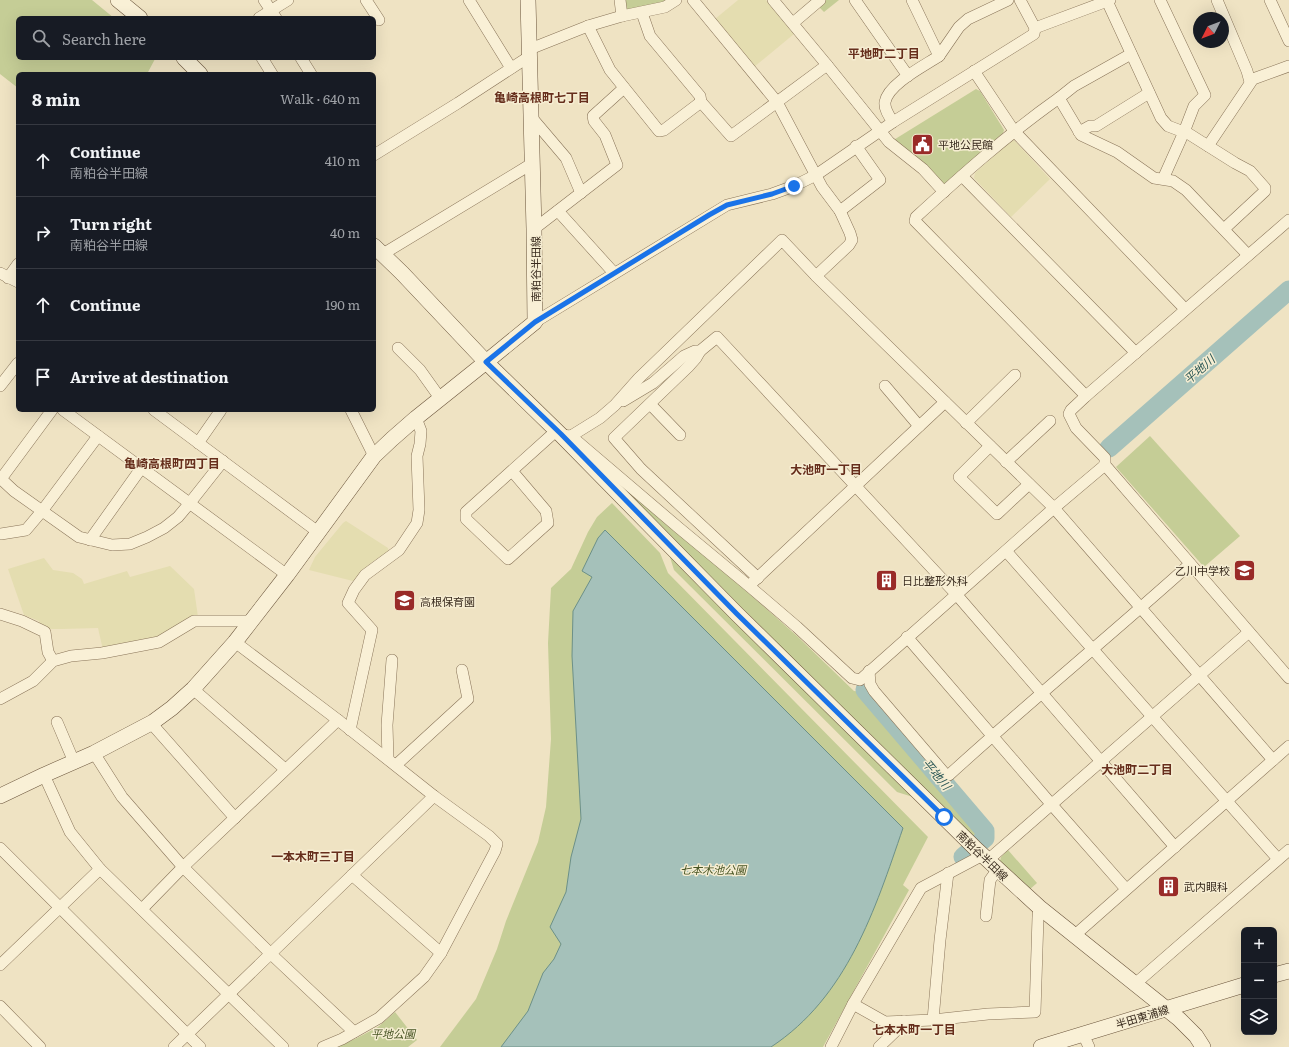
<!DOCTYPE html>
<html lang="en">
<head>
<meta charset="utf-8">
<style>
  :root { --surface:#171b24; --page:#20242c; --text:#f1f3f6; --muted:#9ea1a6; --line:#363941 }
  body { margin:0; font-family:Literata,"Noto Sans JP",serif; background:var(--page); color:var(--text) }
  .controls { position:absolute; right:12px; bottom:12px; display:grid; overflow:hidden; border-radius:6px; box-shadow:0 4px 16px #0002 }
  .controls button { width:36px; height:36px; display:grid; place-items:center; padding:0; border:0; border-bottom:1px solid var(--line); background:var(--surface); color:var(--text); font:20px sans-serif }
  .compass { position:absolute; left:1193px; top:12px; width:36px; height:36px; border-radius:50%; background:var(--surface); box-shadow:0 4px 16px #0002; rotate:228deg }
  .stop { position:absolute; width:12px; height:12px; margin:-9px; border:3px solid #1a73e8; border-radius:50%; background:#fff }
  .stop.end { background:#1a73e8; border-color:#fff; box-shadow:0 1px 4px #0008 }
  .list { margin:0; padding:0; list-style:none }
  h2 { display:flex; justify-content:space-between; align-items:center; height:52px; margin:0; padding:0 16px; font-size:17px }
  h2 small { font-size:13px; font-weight:400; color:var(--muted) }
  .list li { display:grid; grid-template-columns:26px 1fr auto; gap:12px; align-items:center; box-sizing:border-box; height:72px; padding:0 16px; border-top:1px solid var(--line) }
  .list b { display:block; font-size:15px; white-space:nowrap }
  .list p { margin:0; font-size:13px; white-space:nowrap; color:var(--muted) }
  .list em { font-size:13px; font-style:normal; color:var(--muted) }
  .icon { flex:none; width:22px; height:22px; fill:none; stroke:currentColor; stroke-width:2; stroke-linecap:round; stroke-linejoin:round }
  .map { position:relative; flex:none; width:1289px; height:1047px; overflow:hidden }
  .search { position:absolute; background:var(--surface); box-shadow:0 4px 16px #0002; left:16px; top:16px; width:360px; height:44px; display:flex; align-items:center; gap:10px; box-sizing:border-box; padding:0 14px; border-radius:6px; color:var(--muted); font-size:15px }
  .panel { position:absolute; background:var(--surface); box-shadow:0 4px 16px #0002; left:16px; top:72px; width:360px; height:340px; border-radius:6px }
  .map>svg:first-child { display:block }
  .farmland { fill:#e4ddb0 }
  .green { fill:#c5cd96 }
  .water { fill:#a5c1ba; stroke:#6c9088 }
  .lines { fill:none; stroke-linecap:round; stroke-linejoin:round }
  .river { stroke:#a5c1ba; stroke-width:19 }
  .street-casing { stroke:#897459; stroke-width:12 }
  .secondary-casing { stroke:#6b553c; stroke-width:16 }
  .street { stroke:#f9f0d6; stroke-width:11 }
  .secondary { stroke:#f9f0d6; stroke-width:15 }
  .route { stroke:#1a73e8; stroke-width:5 }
  .labels { text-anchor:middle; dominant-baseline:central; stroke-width:3; stroke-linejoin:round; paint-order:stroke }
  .poi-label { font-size:11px; fill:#392b1e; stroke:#f6edd2; text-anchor:start }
  .street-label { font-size:11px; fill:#392b1e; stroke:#f6edd2 }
  .park-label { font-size:11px; font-style:italic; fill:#485524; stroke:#f6edd2 }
  .neighbourhood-label { font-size:12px; font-weight:bold; fill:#662e1c; stroke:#f6edd2 }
  .water-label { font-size:12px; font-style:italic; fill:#2d5957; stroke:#f6edd2 }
</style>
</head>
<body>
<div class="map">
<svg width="1289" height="1047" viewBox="0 0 1289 1047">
  <rect width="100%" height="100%" fill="#efe3c3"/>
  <!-- farmland -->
  <g class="farmland">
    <polygon points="738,0 766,0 794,34 754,67 715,19"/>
    <polygon points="1014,140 1050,179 1011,217 974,178 975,173 1010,141"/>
    <polygon points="346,521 388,548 389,553 375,560 361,571 358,577 353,581 309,570 315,557 343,523"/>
    <polygon points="44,558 53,570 73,573 82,579 84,584 127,571 130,577 170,566 194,589 198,617 159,640 103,650 98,628 62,629 47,629 40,626 39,621 24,615 8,569"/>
  </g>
  <!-- green -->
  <g class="green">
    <polygon points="0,0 92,0 114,18 18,18 18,58 154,58 155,59 147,74 18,74 18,88 0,74"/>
    <polygon points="623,0 667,0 661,5 629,11 624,7"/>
    <polygon points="824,0 839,0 824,12 817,5"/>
    <polygon points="976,89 980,91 1004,130 1003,133 943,187 892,141"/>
    <polygon points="1150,436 1240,536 1204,567 1116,467"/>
    <polygon points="595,462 737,583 797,636 854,691 863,692 980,831 980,836 975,841"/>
    <polygon points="612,503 660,553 668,573 928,837 903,885 909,890 823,1047 440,1047 476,999 497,949 506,921 538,842 546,807 551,739 548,643 551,588 571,569 588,532 597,517"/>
    <polygon points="669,554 913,797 897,792 674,570"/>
    <polygon points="1008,850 1037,883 1029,890 1000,861 1001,857"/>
    <polygon points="395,1012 417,1040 408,1047 335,1047 355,1039 378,1027"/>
  </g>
  <!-- water -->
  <path class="water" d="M 605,530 L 903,828 C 875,910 847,997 771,1047 L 501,1047 L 528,1011 L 543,973 L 554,959 L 561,944 L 550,927 L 566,892 L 571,857 L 581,819 L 572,656 L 573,611 L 592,577 L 582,571 L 598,538 Z"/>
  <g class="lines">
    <!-- river -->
    <g class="river">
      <polyline points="1109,448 1289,290"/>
      <polyline points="865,690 985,831 985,838 963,857"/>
    </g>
    <defs>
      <g id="street">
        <polyline points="264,0 276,18"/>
        <polyline points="366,0 379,20"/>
        <polyline points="469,0 511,68"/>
        <polyline points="620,0 622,16"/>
        <polyline points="693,0 777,102 822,187 840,211 850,233 852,240 849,245 816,276"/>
        <polyline points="773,0 827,65 889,142 923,169 944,192"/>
        <polyline points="855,0 908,76"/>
        <polyline points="1160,0 1205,95 1194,106 1184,132 1163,179"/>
        <polyline points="1217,0 1247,71 1250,82"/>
        <polyline points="1270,0 1289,41"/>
        <polyline points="1107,1 1161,118 1168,126 1189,134 1235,163 1250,171 1265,188 1265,191 1224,229"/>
        <polyline points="642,13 650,36 700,96 701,102 731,136 827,65"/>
        <polyline points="259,18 288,0"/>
        <polyline points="793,23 820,0"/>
        <polyline points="588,26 610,70 659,131 664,130 701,102"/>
        <polyline points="1035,28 1110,0"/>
        <polyline points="530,49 588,26 622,16 665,7 676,0"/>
        <polyline points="939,56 959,27 968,19 1008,0"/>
        <polyline points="262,58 272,74"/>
        <polyline points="301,58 311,74"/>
        <polyline points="974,71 1014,131 1185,309"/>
        <polyline points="1059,98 1074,86 1131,54"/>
        <polyline points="532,118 566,158 581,193"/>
        <path d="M 893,122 C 889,116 884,109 885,102 C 888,84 924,66 939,56 L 912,0"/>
        <polyline points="1079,132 1090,126 1096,126 1149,93"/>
        <polyline points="1208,146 1253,79 1289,66"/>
        <polyline points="374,155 458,103 530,56"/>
        <polyline points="962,176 1136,353"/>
        <polyline points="558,211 614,273"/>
        <polyline points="840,211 880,180 856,146"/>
        <polyline points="1289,220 1086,396 1071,410 1069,414 1076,428 1105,458 1105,465 1289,678"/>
        <polyline points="534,229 617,165 605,135 594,121 593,116 624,88"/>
        <polyline points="383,254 533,163"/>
        <polyline points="0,273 18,282"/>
        <polyline points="8,278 18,264"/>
        <polyline points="535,322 727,205 772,194 794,186 816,175 893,122 1034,34 1035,28 1020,0"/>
        <polyline points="398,348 420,370 440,398"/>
        <polyline points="700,351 696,358 688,367 614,438 641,469 758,578"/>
        <polyline points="0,386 18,363"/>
        <polyline points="885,386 919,426"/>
        <path d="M 1086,396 L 915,221 L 916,217 C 962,175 1008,134 1059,98 L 1081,135 L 1117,152 L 1154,178 L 1173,181 L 1186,190 L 1248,255"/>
        <polyline points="623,401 653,383 684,356 695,351 700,351 717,337 956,594 1175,847"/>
        <polyline points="650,404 680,435"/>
        <polyline points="63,410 287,575"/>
        <polyline points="154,410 318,532"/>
        <polyline points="351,410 374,456"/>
        <polyline points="966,423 1015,375"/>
        <polyline points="561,435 571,436 600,418 615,405 639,378 782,240 816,276 1054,508 1273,760"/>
        <polyline points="571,436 679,528 749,586 797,627 852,678 860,680 1054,508 1105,465"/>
        <polyline points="198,443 221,410"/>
        <polyline points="990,446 959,477 997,514 1029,484"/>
        <polyline points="1006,462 1050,421"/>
        <polyline points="512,471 546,511 548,523 508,559 466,519 466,512 556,431"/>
        <polyline points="0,478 14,491 79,537 112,545 130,544 147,537 164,528 178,517 189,504 223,461"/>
        <polyline points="1,479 52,410"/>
        <polyline points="1,534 26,530 42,511 98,436"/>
        <polyline points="90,540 142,467"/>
        <polyline points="1006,551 1278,859"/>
        <polyline points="753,582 945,402"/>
        <polyline points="0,614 22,621 45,632 48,652 53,661"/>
        <polyline points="907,637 1052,805 1126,889"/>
        <polyline points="235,642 338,720 434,796 489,836 497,844 495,851 441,953 424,977 379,1018 342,1039 323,1047"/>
        <path d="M 869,671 L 870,684 L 874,691 L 934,761 L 945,774 L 949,775 C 1028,703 1111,635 1190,564"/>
        <polyline points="193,689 285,769"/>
        <polyline points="0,699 33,681 53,661 71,656 102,653 159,642 194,621 252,621"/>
        <polyline points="57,722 74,762"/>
        <polyline points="151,723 235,818"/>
        <polyline points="350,730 372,630 348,603 354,590 365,575 399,550 417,523 419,510 417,456 420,444 421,431 416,418"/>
        <polyline points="94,753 122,797 183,867 271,954 354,1032"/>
        <polyline points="388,759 387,725 392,660"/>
        <polyline points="396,765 468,699 462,670"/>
        <polyline points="44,775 70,832 100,869 283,1047"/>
        <polyline points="0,848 200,1047"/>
        <polyline points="988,860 1249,632"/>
        <polyline points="352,875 441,953"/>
        <polyline points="142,909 183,867 338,720"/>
        <polyline points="986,916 990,880 998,869"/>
        <polyline points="1075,935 1289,746"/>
        <polyline points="0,965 100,869"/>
        <polyline points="1135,984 1289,850"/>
        <polyline points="853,1004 921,888 983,855"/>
        <polyline points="0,1006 40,1047"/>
        <polyline points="933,1020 940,940 948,873"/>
        <polyline points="1083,1034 1089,1047"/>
        <polyline points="174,1047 434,796"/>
        <polyline points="831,1047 853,1004 885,1022 933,1020 988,1014 1035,1012 1038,917 1039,907"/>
        <polyline points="879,1047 902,1025 904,1021"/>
      </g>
      <g id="secondary">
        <polyline points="118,0 140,18"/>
        <polyline points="528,0 534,229 535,322 486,362 561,435 737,614 977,850 1039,907 1179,1019 1196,1036 1203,1047"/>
        <polyline points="184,58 200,74"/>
        <polyline points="0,796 44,775 94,753 153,722 172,708 193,689 235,642 287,575 374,456 392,439 416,418 486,362 402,273 374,246"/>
        <polyline points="1274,975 1289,971"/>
        <polyline points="1041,1047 1244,985"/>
      </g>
    </defs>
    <!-- street casing -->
    <use href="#street" class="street-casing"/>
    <!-- secondary casing -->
    <use href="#secondary" class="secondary-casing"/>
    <!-- street -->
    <use href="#street" class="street"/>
    <!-- secondary -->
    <use href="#secondary" class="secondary"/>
  </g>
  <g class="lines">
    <!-- route -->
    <polyline class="route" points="794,186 772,194 727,205 709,215 535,322 486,362 561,434 737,614 944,817"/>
  </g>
  <!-- icons -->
  <defs>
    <symbol id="civic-square" viewBox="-11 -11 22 22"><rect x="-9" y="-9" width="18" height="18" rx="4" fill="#992b28" stroke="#f6edd2"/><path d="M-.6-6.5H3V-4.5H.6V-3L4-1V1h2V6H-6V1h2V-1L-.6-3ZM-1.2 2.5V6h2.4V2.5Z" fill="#fff"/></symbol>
    <symbol id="school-square" viewBox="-11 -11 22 22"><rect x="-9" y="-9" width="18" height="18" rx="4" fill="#992b28" stroke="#f6edd2"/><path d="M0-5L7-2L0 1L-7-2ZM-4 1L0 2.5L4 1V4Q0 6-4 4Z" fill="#fff"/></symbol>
    <symbol id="building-square" viewBox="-11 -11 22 22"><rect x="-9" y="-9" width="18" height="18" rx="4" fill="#992b28" stroke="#f6edd2"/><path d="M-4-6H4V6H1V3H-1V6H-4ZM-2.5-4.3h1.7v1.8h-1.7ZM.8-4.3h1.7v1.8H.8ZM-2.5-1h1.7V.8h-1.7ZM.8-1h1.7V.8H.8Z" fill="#fff"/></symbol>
  </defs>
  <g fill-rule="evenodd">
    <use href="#civic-square" x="910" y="132" width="25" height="25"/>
    <use href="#school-square" x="1232" y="558" width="25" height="25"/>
    <use href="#building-square" x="874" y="568" width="25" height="25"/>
    <use href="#school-square" x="392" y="588" width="25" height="25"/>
    <use href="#building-square" x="1156" y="874" width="25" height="25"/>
  </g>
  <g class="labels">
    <!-- poi labels -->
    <g class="poi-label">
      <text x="938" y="144">平地公民館</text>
      <text x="1230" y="570" text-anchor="end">乙川中学校</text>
      <text x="902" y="580">日比整形外科</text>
      <text x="420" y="601">高根保育園</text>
      <text x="1184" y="886">武内眼科</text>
    </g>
    <!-- street labels -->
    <g class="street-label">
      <text transform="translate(535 269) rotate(-90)">南粕谷半田線</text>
      <text transform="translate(983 855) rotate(44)">南粕谷半田線</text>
      <text transform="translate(1142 1016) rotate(-17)">半田東浦線</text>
    </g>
    <!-- park labels -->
    <g class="park-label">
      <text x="713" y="869">七本木池公園</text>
      <text x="393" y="1033">平地公園</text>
    </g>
    <!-- neighbourhood labels -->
    <g class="neighbourhood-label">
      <text x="884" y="53">平地町二丁目</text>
      <text x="542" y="97">亀崎高根町七丁目</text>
      <text x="172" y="463">亀崎高根町四丁目</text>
      <text x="826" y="469">大池町一丁目</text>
      <text x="1137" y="769">大池町二丁目</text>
      <text x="313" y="856">一本木町三丁目</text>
      <text x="914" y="1029">七本木町一丁目</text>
    </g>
    <!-- water labels -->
    <g class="water-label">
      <text transform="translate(1199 369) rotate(-41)">平地川</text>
      <text transform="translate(937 774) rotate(50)">平地川</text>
    </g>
  </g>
</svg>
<div class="controls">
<button>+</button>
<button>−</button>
<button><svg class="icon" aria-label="layers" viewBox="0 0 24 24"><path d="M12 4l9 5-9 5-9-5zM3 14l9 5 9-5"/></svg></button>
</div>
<svg class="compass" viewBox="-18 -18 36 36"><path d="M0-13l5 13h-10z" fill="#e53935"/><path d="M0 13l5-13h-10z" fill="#9ea1a6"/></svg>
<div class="stop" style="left:944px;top:817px"></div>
<div class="stop end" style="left:794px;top:186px"></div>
<div class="search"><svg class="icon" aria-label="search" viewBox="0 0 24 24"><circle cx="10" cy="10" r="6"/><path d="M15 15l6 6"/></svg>Search here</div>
<section class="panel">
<h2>8 min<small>Walk · 640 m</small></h2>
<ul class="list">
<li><svg class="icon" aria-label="ahead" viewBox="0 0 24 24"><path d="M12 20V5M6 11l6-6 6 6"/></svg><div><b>Continue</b><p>南粕谷半田線</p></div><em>410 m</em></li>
<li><svg class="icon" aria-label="right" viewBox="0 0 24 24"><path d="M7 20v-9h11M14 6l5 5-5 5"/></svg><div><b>Turn right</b><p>南粕谷半田線</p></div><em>40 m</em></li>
<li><svg class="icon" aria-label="ahead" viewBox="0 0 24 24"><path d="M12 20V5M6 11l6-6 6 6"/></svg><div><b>Continue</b></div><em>190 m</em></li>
<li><svg class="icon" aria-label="arrive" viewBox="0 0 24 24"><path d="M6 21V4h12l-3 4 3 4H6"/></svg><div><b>Arrive at destination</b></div></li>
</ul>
</section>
</div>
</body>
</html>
